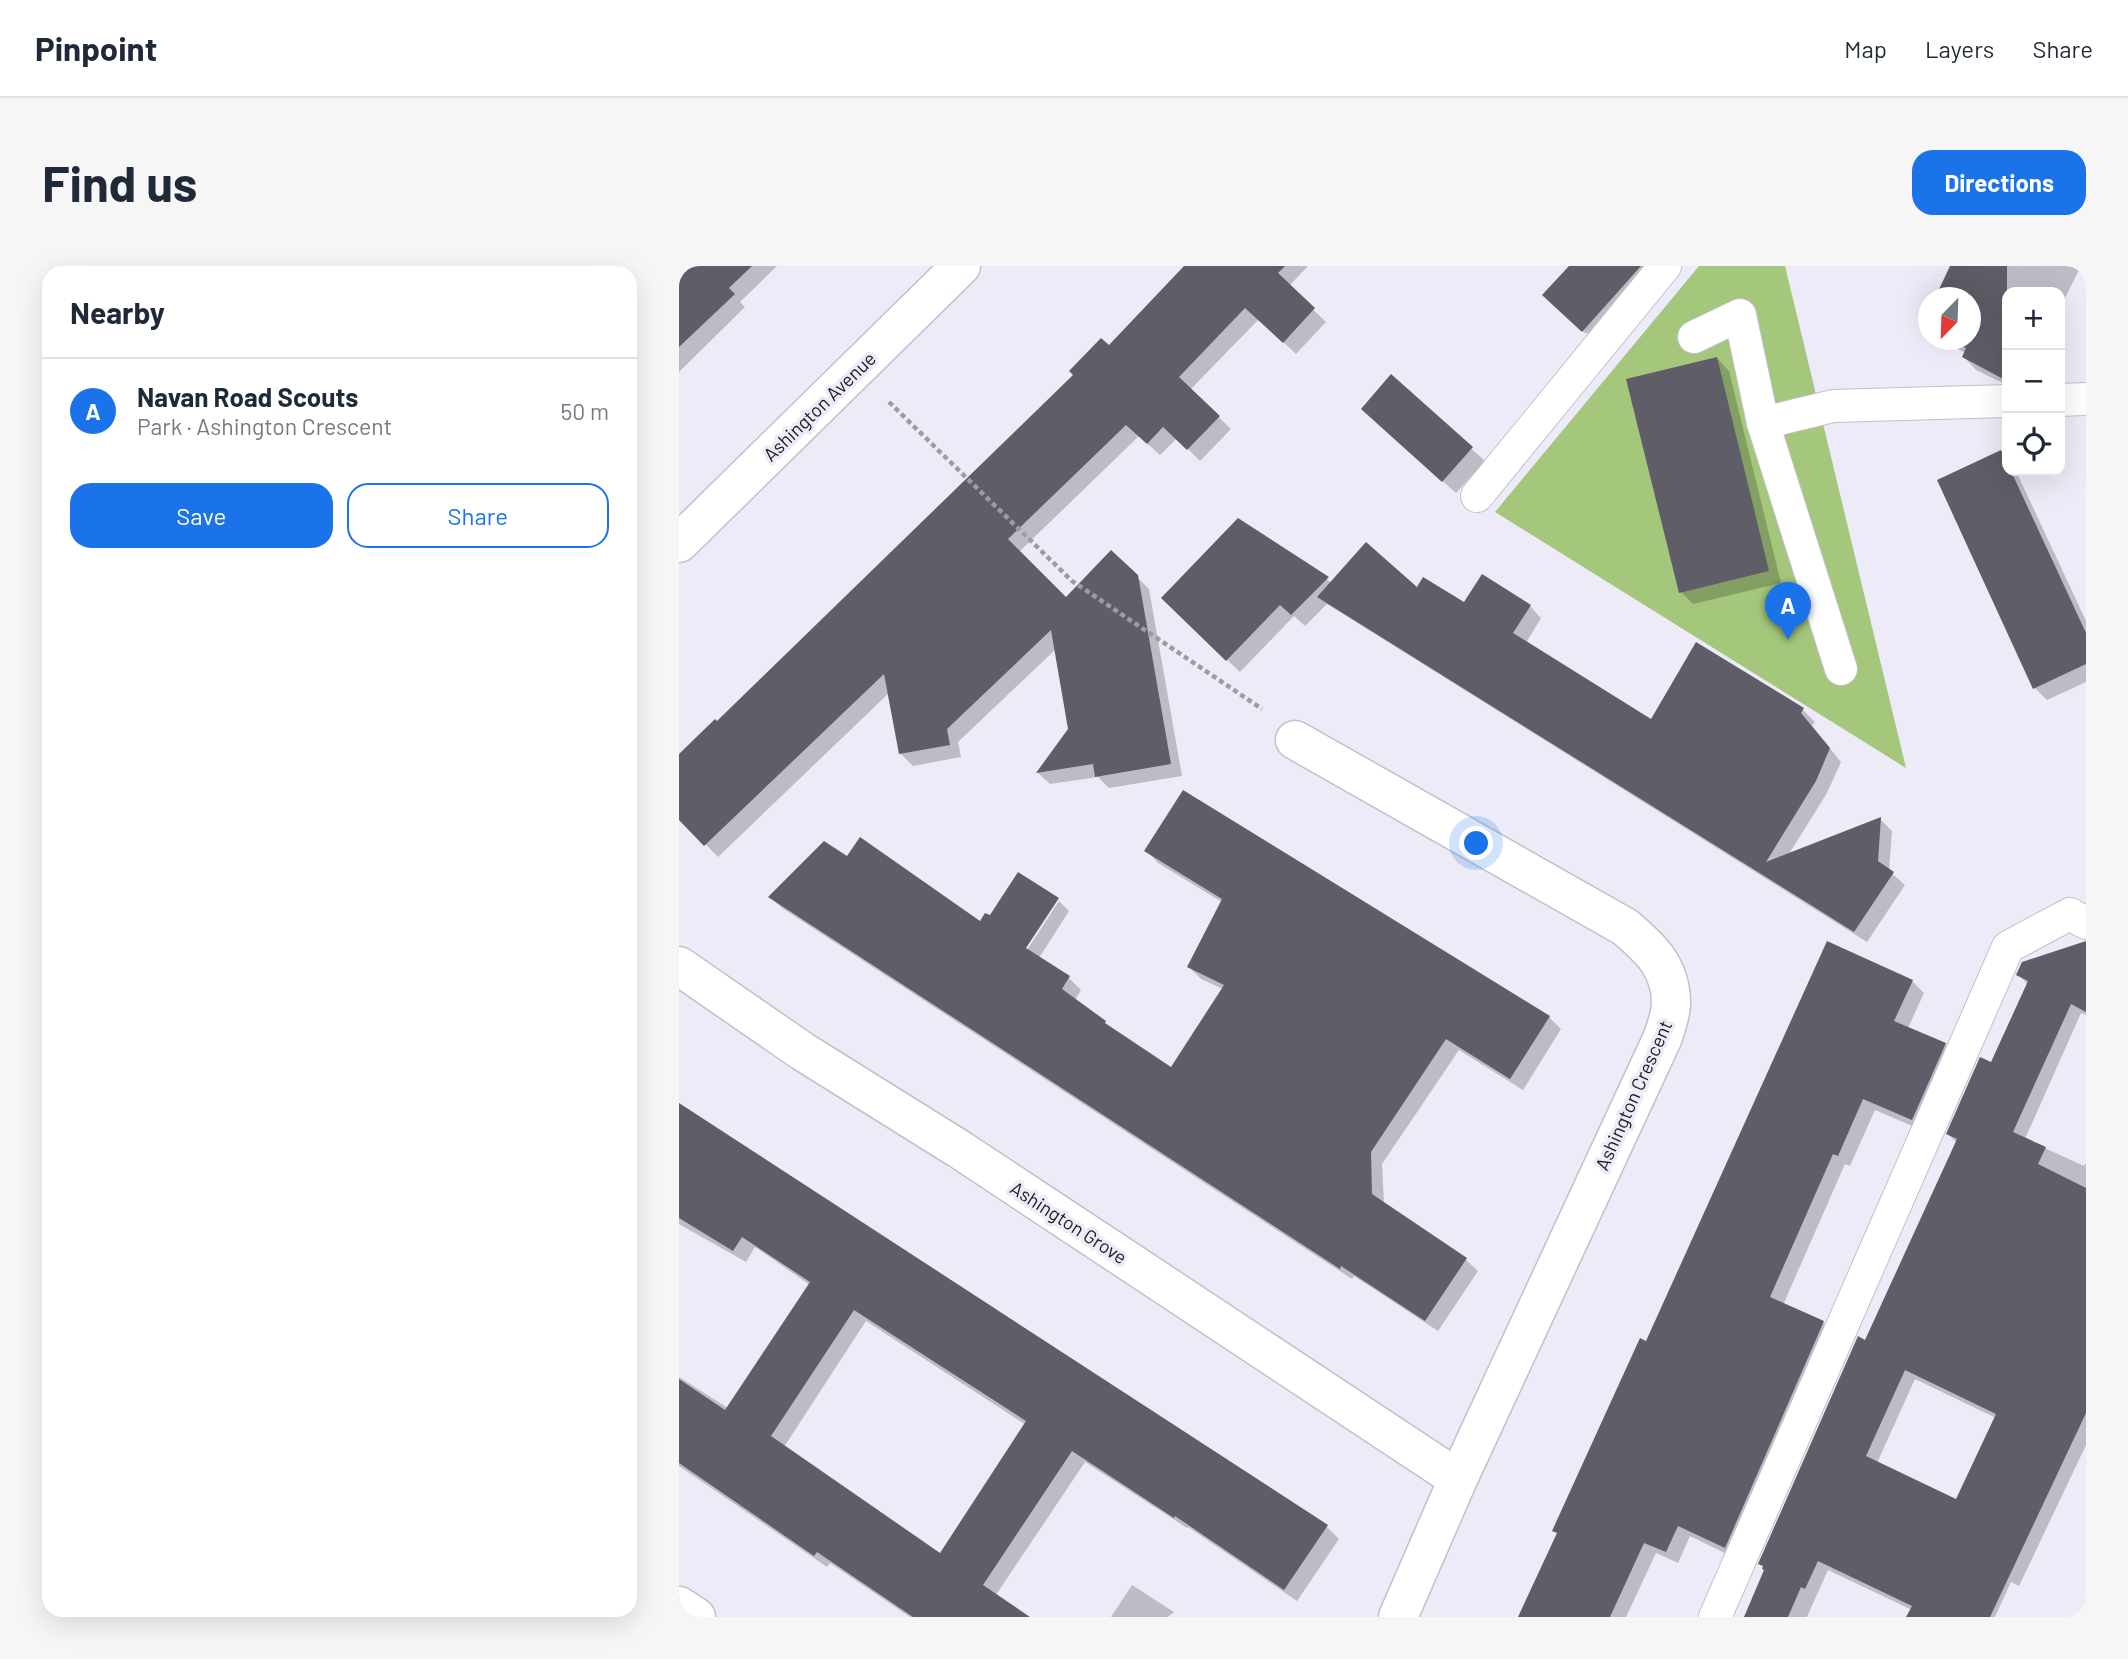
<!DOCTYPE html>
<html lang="en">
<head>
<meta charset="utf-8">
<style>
  :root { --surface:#fff; --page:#f6f6f7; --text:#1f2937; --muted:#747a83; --line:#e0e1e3; --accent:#1a73e8 }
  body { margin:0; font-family:Barlow,sans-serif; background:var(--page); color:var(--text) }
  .controls { position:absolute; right:21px; top:21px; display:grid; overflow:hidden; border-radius:14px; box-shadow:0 7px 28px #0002 }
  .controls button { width:63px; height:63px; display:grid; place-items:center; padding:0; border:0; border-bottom:2px solid var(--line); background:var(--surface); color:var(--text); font:35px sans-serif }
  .compass { position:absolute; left:1239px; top:21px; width:63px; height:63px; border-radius:50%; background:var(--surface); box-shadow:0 7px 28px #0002; rotate:203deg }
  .you { position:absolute; left:798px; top:578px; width:24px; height:24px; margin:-18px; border:5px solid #fff; border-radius:50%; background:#1a73e8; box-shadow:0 0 0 10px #1a73e833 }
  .badge { display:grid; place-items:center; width:46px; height:46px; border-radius:50%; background:var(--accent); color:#fff; font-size:23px; font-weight:700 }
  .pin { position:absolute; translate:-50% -58px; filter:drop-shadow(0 2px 4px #0008) }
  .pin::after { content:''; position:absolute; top:37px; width:24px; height:21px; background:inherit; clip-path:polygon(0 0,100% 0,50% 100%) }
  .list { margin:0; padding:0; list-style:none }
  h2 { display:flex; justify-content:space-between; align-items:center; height:91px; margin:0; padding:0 28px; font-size:30px }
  h2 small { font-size:23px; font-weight:400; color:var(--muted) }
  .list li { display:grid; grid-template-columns:46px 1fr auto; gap:21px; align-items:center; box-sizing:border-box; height:105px; padding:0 28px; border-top:2px solid var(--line) }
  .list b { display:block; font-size:26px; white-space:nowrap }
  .list p { margin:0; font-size:23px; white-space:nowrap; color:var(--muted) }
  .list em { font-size:23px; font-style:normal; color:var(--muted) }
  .actions { display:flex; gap:14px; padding:21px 28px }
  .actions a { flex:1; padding:16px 0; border:2px solid var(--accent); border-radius:21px; text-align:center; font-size:24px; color:var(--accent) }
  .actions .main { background:var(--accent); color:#fff }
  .icon { flex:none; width:38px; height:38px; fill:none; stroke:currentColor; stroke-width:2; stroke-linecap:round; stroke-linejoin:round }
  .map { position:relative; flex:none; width:1407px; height:1351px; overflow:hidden; border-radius:21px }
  header { display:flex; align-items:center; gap:42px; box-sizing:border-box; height:98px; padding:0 35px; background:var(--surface); border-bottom:2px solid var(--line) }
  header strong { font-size:33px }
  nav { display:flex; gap:38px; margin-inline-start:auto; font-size:24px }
  .intro { display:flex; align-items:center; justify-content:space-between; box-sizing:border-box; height:168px; padding:0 42px }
  h1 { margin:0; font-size:49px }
  .button { padding:18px 32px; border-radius:21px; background:var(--accent); color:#fff; font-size:24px; font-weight:700 }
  main { display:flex; gap:42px; padding:0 42px }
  aside { flex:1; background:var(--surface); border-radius:21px; box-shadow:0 7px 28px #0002 }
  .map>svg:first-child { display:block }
  .green { fill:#a4c77c }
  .shadow { fill:#0003; fill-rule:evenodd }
  .building { fill:#5f5e68; fill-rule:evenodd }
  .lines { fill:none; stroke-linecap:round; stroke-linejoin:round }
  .lane-casing { stroke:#c1c0cc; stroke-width:34 }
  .street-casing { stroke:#c1c0cc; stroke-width:41 }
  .path { stroke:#9d9ca5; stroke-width:4.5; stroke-dasharray:5 3.5; stroke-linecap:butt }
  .lane { stroke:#fff; stroke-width:32 }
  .street { stroke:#fff; stroke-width:38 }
  .labels { text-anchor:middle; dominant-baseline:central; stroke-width:7; stroke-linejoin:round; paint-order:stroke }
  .street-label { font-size:19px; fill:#1c1c20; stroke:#ecebf7 }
</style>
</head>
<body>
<header>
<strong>Pinpoint</strong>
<nav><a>Map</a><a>Layers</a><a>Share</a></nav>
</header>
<div class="intro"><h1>Find us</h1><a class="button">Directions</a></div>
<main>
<aside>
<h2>Nearby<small></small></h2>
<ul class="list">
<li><span class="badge">A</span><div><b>Navan Road Scouts</b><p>Park · Ashington Crescent</p></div><em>50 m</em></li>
</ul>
<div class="actions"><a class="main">Save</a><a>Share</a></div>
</aside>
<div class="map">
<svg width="1407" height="1351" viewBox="0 0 1407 1351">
  <rect width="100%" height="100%" fill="#ecebf7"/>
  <!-- green -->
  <polygon class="green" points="1020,0 1106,0 1227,502 816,246"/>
  <!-- shadow -->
  <g class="shadow">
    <polygon points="0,0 98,0 61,36 66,41 0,106"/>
    <polygon points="508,0 629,0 610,20 647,56 617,88 580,53 511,124 552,163 521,195 498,172 481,189 460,170 340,286 387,333 432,286 470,323 503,510 430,522 419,511 371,518 359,507 390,463 377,383 279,476 282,491 234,500 221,487 210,427 39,591 0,551 0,491 38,457 430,81"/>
    <polygon points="892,0 970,0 920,67 906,67 875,39"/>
    <polygon points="1311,0 1402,0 1381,42 1381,26 1328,26 1328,119 1297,104 1285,91 1287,87 1259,74 1292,74 1292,32"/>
    <polygon points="1250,48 1250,65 1244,60"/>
    <polygon points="1038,92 1050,105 1102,317 1014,338 1002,326"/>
    <polygon points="712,111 806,195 777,227 696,155"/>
    <polygon points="1322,186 1328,192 1328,205 1337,205 1407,355 1407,416 1368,434 1356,422"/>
    <polygon points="560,254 653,317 739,323 786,339 851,340 862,352 847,377 973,456 1124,444 1136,456 1133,460 1162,496 1148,527 1110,588 1201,553 1213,565 1210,605 1226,619 1188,676 648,338 626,360 615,350 561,406 484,332"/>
    <polygon points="468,585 870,751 882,763 844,824 780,784 703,898 705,938 787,994 799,1005 759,1065 675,1010 673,1013 103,642 91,631 344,690 380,635 390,645 360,692 390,712 402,724 396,734 436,766 492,803 544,723 522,713 510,701 543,636 479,597"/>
    <path d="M 1407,677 L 1407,749 L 1402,747 L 1346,873 L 1405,900 L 1407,897 L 1407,1179 L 1340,1320 L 1332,1316 L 1316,1351 L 1229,1351 L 1233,1344 L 1149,1304 L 1128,1351 L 1067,1351 L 1187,1076 L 1278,877 L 1269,868 L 1313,798 L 1349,719 L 1339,708 ZM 1236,1113 L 1317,1152 L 1278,1236 L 1198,1197 Z"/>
    <polygon points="1233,715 1245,727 1229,762 1266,778 1278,790 1245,865 1196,844 1171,900 1166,898 1104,1039 1144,1057 1156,1069 1058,1293 1011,1270 999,1297 977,1287 947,1351 841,1351 879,1268 876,1265 968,1077"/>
    <path d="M 0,839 L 648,1261 L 660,1273 L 618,1335 L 509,1261 L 508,1262 L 406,1196 L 317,1329 L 348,1351 L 231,1351 L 151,1297 L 148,1301 L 0,1200 L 0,1111 L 49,1142 L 131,1019 L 76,981 L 67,996 L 0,958 ZM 187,1055 L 347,1159 L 262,1290 L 105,1181 Z"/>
    <polygon points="453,1319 495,1346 489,1351 432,1351"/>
  </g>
  <!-- building -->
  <g class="building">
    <polygon points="0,0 73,0 50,22 56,28 0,81"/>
    <polygon points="505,0 606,0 599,7 636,42 604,77 566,42 500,111 541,150 508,184 484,161 468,178 447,159 329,273 387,331 432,284 459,309 492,498 416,511 414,498 357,507 389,463 372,364 268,463 271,479 220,488 205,408 25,580 0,554 0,488 36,453 38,455 394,109 390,105 422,72 430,79"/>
    <polygon points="890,0 962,0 903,66 863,29"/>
    <polygon points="1271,0 1328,0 1328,115 1283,91 1287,82 1269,74 1292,74 1292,32 1256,32"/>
    <polygon points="1038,91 1090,305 1000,327 947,113"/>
    <polygon points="712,108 794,181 763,216 682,143"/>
    <polygon points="1322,184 1328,197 1328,205 1332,205 1407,367 1407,398 1354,423 1258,214"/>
    <polygon points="559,252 650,311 612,349 601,339 547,395 482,332"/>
    <polygon points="687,276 738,321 744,311 785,336 803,308 852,339 834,367 972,453 1017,376 1125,442 1122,447 1151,482 1137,515 1087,596 1202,551 1199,595 1215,606 1175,666 638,331"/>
    <polygon points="504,524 871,750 831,813 767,773 692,886 693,928 788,992 746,1055 662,1000 661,1003 89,631 145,575 168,590 181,571 301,655 306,647 311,649 339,606 380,632 347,682 391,710 383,723 427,755 426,757 492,801 545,719 508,701 543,633 465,585"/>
    <polygon points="1148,675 1234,714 1215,755 1267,777 1233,854 1184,833 1159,890 1154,888 1091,1031 1145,1055 1046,1282 999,1260 987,1286 965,1277 931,1351 839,1351 878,1267 873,1265 919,1164 961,1072 967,1075"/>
    <path d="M 1407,675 L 1407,746 L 1392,738 L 1334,866 L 1367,881 L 1359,898 L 1407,922 L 1407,1147 L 1311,1351 L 1227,1351 L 1233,1340 L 1139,1295 L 1126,1323 L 1122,1321 L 1109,1351 L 1065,1351 L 1085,1304 L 1083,1303 L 1084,1300 L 1079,1298 L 1179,1070 L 1186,1074 L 1278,873 L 1267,868 L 1301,791 L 1312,796 L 1349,715 L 1337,709 L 1343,696 ZM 1226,1104 L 1317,1148 L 1277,1233 L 1187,1190 Z"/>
    <path d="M 0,837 L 649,1259 L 605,1324 L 496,1250 L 495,1252 L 393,1185 L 304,1319 L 351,1351 L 234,1351 L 138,1286 L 135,1290 L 0,1197 L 0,1113 L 46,1144 L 131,1016 L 63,971 L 54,985 L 0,952 ZM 175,1044 L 347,1155 L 261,1287 L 92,1170 Z"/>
  </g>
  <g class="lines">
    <defs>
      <g id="lane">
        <polyline points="1015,71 1061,49 1084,157 1162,403"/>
        <polyline points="1381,134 1407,133"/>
        <polyline points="1084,157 1154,140 1328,135"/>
        <polyline points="798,230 986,0"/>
        <polyline points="1036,1351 1329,681 1391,648 1407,657"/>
      </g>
      <g id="street">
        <polyline points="0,277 282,0"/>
        <path d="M 616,474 L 946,661 C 972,683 992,701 992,738 C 992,748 987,761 984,771 L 779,1213 L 719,1351"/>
        <polyline points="0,700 123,785 280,883 779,1213"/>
        <polyline points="0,1340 17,1351"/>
      </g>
    </defs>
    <!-- lane casing -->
    <use href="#lane" class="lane-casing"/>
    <!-- street casing -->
    <use href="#street" class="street-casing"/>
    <!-- path -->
    <polyline class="path" points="210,136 393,315 583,443"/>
    <!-- lane -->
    <use href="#lane" class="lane"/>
    <!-- street -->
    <use href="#street" class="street"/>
  </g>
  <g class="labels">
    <!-- street labels -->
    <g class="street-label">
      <text transform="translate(140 140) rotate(-44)">Ashington Avenue</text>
      <text transform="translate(954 829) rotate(-66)">Ashington Crescent</text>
      <text transform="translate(390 956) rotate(33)">Ashington Grove</text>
    </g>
  </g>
</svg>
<div class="controls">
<button>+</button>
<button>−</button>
<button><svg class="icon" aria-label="locate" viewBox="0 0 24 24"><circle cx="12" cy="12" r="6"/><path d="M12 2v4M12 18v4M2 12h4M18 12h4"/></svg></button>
</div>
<svg class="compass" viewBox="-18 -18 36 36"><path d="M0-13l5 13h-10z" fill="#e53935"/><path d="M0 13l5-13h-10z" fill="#747a83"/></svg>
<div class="you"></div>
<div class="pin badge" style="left:1109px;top:374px">A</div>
</div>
</main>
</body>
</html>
